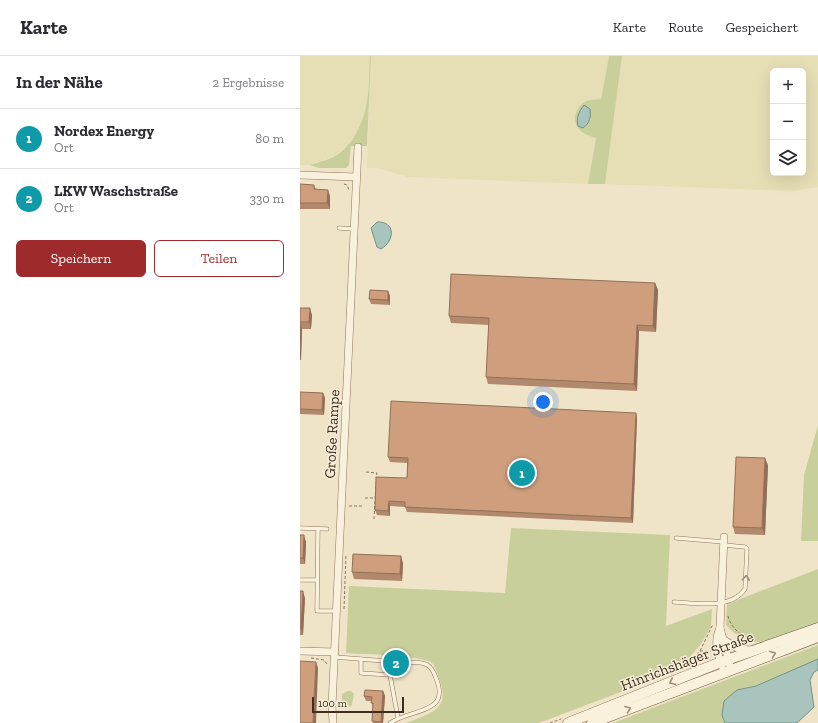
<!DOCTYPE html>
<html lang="de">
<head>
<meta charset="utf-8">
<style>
  :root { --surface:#fff; --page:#f7f7f7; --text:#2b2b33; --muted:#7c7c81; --line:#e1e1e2; --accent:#9e2a2b }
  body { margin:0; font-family:"Zilla Slab",serif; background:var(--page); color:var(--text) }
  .controls { position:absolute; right:12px; top:12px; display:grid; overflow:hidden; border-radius:6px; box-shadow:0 4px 16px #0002 }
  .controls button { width:36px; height:36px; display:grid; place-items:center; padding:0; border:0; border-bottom:1px solid var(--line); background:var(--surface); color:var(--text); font:20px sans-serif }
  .scale { position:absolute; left:12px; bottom:10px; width:92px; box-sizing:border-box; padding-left:4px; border:2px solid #3d2e20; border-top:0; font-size:11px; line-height:14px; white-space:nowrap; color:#3d2e20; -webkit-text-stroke:3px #f7eed8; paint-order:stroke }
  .you { position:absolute; left:243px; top:346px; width:14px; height:14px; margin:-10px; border:3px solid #fff; border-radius:50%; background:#1a73e8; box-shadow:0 0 0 6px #1a73e833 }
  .badge { display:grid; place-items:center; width:26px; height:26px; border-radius:50%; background:var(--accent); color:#fff; font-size:13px; font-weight:700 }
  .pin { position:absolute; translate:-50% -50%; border:2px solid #fff; box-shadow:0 1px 4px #0006 }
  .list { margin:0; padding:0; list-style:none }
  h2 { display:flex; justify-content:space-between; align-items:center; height:52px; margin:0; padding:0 16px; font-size:17px }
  h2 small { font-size:13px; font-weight:400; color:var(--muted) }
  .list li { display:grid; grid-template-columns:26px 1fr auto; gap:12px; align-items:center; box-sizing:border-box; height:60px; padding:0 16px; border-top:1px solid var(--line) }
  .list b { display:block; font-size:15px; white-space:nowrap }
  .list p { margin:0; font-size:13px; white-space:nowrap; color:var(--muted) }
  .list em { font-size:13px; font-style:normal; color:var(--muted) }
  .actions { display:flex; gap:8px; padding:12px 16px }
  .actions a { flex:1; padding:9px 0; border:1px solid var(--accent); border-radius:6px; text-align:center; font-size:14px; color:var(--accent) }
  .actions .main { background:var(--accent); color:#fff }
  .icon { flex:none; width:22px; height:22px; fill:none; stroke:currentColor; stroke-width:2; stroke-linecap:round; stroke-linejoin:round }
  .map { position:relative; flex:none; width:518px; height:667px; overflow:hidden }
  header { display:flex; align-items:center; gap:24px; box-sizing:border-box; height:56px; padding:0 20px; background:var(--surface); border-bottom:1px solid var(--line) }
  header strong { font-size:19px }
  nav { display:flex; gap:22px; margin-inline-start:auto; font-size:14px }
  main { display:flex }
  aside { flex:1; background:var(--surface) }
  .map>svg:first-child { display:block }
  .farmland { fill:#e6deb5; fill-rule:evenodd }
  .green { fill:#c9cf9b }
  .water { fill:#a9c4bc; stroke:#6f938a }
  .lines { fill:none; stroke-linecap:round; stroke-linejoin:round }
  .service-casing { stroke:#8d765c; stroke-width:4.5 }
  .minor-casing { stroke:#8d765c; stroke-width:8 }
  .secondary-casing { stroke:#6f573f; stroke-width:11 }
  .path { stroke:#8d765c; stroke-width:1; stroke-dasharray:3 2; stroke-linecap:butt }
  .service { stroke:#faf1dc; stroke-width:3.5 }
  .minor { stroke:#faf1dc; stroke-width:7 }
  .secondary { stroke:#faf1dc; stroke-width:10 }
  .wall { fill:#b2896c }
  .shaded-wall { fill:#916f58 }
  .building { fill:#cf9f7d; stroke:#916f58 }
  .oneway { stroke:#9c907e }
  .labels { text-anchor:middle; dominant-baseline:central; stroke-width:3; stroke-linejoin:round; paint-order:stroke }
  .street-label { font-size:15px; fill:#3d2e20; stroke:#f7eed8 }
</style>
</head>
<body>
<header>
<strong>Karte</strong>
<nav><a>Karte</a><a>Route</a><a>Gespeichert</a></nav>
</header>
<main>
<aside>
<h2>In der Nähe<small>2 Ergebnisse</small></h2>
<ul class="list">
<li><span class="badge" style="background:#0f9aa8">1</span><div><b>Nordex Energy</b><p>Ort</p></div><em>80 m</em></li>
<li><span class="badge" style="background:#0f9aa8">2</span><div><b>LKW Waschstraße</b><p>Ort</p></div><em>330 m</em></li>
</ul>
<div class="actions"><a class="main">Speichern</a><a>Teilen</a></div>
</aside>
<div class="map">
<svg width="518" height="667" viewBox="0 0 518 667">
  <rect width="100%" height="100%" fill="#f0e4c8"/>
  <!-- farmland -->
  <g class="farmland">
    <polygon points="0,0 70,0 68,42 66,58 62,70 49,87 37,99 10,109 0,109"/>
    <polygon points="71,0 309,0 301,43 285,78 296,82 288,128 108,121 77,112 67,112"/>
    <path d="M 322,0 L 518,0 L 518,131 L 491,135 L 305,128 ZM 473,15 L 503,15 L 503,117 L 473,117 Z"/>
  </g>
  <!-- green -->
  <g class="green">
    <path d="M 70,0 L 71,0 L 67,90 L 51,90 L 49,109 L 46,112 L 19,112 L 10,109 C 19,106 29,104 37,99 C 42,96 48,89 52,84 C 71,56 68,32 70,0 Z"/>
    <path d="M 309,0 L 322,0 L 305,128 L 288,128 L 296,82 C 290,80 283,78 279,73 C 271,64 276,51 285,46 C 289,43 296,44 301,43 Z"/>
    <polygon points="518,369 518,485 501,485 504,419"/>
    <path d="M 211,472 L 370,479 L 366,570 L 412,553 L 411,570 L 401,588 L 388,603 L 368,618 L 239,667 L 106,667 C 133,656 152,653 138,620 C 136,614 135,607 128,605 C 103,598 72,599 46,597 L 49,530 L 205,537 Z"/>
    <path d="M 518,513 L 518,567 C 499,574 465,592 446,584 C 438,581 432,575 426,569 L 427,548 Z"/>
    <polygon points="518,589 518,603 456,630 437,634 424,645 422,659 425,667 313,667"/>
    <polygon points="48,635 51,635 54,638 52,649 48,652 45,653 42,649 42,638"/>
  </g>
  <!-- water -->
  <g class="water">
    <path d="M 284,49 L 290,53 C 291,61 290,67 283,72 L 278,70 C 276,62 279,55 284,49 Z"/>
    <path d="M 77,166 C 96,165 95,185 81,193 L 77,191 L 71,172 Z"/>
    <polygon points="518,603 518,614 514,616 510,624 514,651 497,667 425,667 422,659 424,645 437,634 456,630"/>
  </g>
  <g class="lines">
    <defs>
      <g id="service">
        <polyline points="39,172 54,173"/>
        <polyline points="0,472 27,473"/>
        <polyline points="18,473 17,555 37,555"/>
        <polyline points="376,482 424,486"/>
        <polyline points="0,524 17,524"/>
        <path d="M 374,546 C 395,547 431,554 445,533 L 447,493 L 445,491 L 424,489"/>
        <polyline points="35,601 85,605"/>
        <polyline points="61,603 61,617 90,619 98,662"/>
        <path d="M 90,667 C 113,652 151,658 136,622 C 130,605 124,607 107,606"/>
      </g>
      <g id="minor">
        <polyline points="0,119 56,121"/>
        <polyline points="420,572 431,614"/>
        <polyline points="424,584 439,593 451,594"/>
        <polyline points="0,595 35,596"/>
        <path d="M 422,610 C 417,597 414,585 420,572 L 424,481"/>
        <polyline points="33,667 32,650 58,91"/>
      </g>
      <g id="secondary">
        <polyline points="268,667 421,606 518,572"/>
        <polyline points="292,667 518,581"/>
      </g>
    </defs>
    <!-- service casing -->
    <use href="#service" class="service-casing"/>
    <!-- minor casing -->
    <use href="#minor" class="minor-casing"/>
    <!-- secondary casing -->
    <use href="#secondary" class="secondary-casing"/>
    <!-- path -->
    <g class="path">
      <polyline points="44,128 47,129 49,134"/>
      <polyline points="66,416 77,417 76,422"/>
      <polyline points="65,442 75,442"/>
      <polyline points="49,450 64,450"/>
      <polyline points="74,463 76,427"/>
      <polyline points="44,553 46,498"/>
      <path d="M 428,560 C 431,573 444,583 457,584"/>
      <polyline points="437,585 440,579"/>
      <polyline points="400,595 411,595"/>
      <polyline points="11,602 24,604 27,608"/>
      <polyline points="382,612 400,595 412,570 414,570"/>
      <polyline points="250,667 261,663"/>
    </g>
    <!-- service -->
    <use href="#service" class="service"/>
    <!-- minor -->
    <use href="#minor" class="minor"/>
    <!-- secondary -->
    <use href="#secondary" class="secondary"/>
  </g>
  <!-- wall -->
  <g class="wall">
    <polygon points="0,128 14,129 16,133 30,140 30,153 0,153"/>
    <polygon points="355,227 358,234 356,276 339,275 337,335 188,328 186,321 189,269 151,267 149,260"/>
    <polygon points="88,235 90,240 90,249 71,248 69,243"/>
    <polygon points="0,252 12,259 11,273 2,273 1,304 0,304"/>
    <polygon points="0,336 23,337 25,342 24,359 0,358"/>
    <polygon points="336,357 337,362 333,467 107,456 105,451 90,450 90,460 77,459 75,454 107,422 107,407 90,406 88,401"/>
    <polygon points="468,409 465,479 435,478 433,471"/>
    <polygon points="0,479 6,486 5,508 0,508"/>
    <polygon points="103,507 102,525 54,523 52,516"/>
    <polygon points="0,535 5,542 3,579 0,579"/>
    <polygon points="87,602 105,603 105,605 107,609 107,612 96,612 95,609 85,608 84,605"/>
    <polygon points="83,635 85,640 83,667 73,667 72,665 73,651 71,645 66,645 64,640"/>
  </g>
  <!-- shaded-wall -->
  <g class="shaded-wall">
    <polygon points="28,134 30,140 30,153 27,147"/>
    <polygon points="355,227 358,234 356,276 353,270"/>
    <polygon points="88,235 90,240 90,249 88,244"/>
    <polygon points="10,252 12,259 11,273 9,266"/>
    <polygon points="0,267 2,273 1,304 0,302"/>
    <polygon points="337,269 339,275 337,335 334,328"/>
    <polygon points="23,337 25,342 24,359 22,354"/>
    <polygon points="336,357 337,362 333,467 331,462"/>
    <polygon points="465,402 468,409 465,479 462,472"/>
    <polygon points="89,445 90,450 90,460 88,455"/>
    <polygon points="4,479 6,486 5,508 3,502"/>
    <polygon points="101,500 103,507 102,525 100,518"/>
    <polygon points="3,535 5,542 3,579 1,572"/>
    <polygon points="16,606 18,612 16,667 13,667"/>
    <polygon points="83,635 85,640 83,667 81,667 81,666"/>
  </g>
  <!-- building -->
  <g class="building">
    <polygon points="0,128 14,129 14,133 28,134 27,147 0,147"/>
    <polygon points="151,218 355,227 353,270 337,269 334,328 186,321 189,262 149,260"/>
    <polygon points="70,234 88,235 88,244 69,243"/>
    <polygon points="0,252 10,252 9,266 0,266"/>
    <polygon points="0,336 23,337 22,354 0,353"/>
    <polygon points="91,345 336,357 331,462 105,451 105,446 89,445 88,455 75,454 76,421 107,422 108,402 88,401"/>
    <polygon points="436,401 465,402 462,472 433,471"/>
    <polygon points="0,479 4,479 3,502 0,502"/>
    <polygon points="53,498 101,500 100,518 52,516"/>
    <polygon points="0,535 3,535 1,572 0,572"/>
    <polygon points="86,599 104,600 103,603 106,606 106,609 95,608 95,605 84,605 87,602"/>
    <polygon points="0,605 16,606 13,667 0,667"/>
    <polygon points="65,634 83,635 81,666 72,665 73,647 71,647 72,641 64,640"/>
  </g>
  <!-- one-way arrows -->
  <defs><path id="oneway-chevron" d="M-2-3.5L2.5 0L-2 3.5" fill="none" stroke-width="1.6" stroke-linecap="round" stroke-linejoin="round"/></defs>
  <g class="oneway">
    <use href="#oneway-chevron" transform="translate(446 522) rotate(-86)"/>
    <use href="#oneway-chevron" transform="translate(473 598) rotate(-21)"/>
    <use href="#oneway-chevron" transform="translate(372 626) rotate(155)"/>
    <use href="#oneway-chevron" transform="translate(328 653) rotate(-21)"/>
  </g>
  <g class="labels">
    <!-- street labels -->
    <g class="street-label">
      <text transform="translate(32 378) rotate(-87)">Große Rampe</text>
      <text transform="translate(387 605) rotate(-21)">Hinrichshäger Straße</text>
    </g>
  </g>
</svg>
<div class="controls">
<button>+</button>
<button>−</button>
<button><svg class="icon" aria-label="layers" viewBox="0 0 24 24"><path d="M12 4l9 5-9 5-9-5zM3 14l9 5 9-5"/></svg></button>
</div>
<div class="scale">100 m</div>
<div class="you"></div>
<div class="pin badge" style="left:222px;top:417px;background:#0f9aa8">1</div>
<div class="pin badge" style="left:96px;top:607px;background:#0f9aa8">2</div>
</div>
</main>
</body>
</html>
